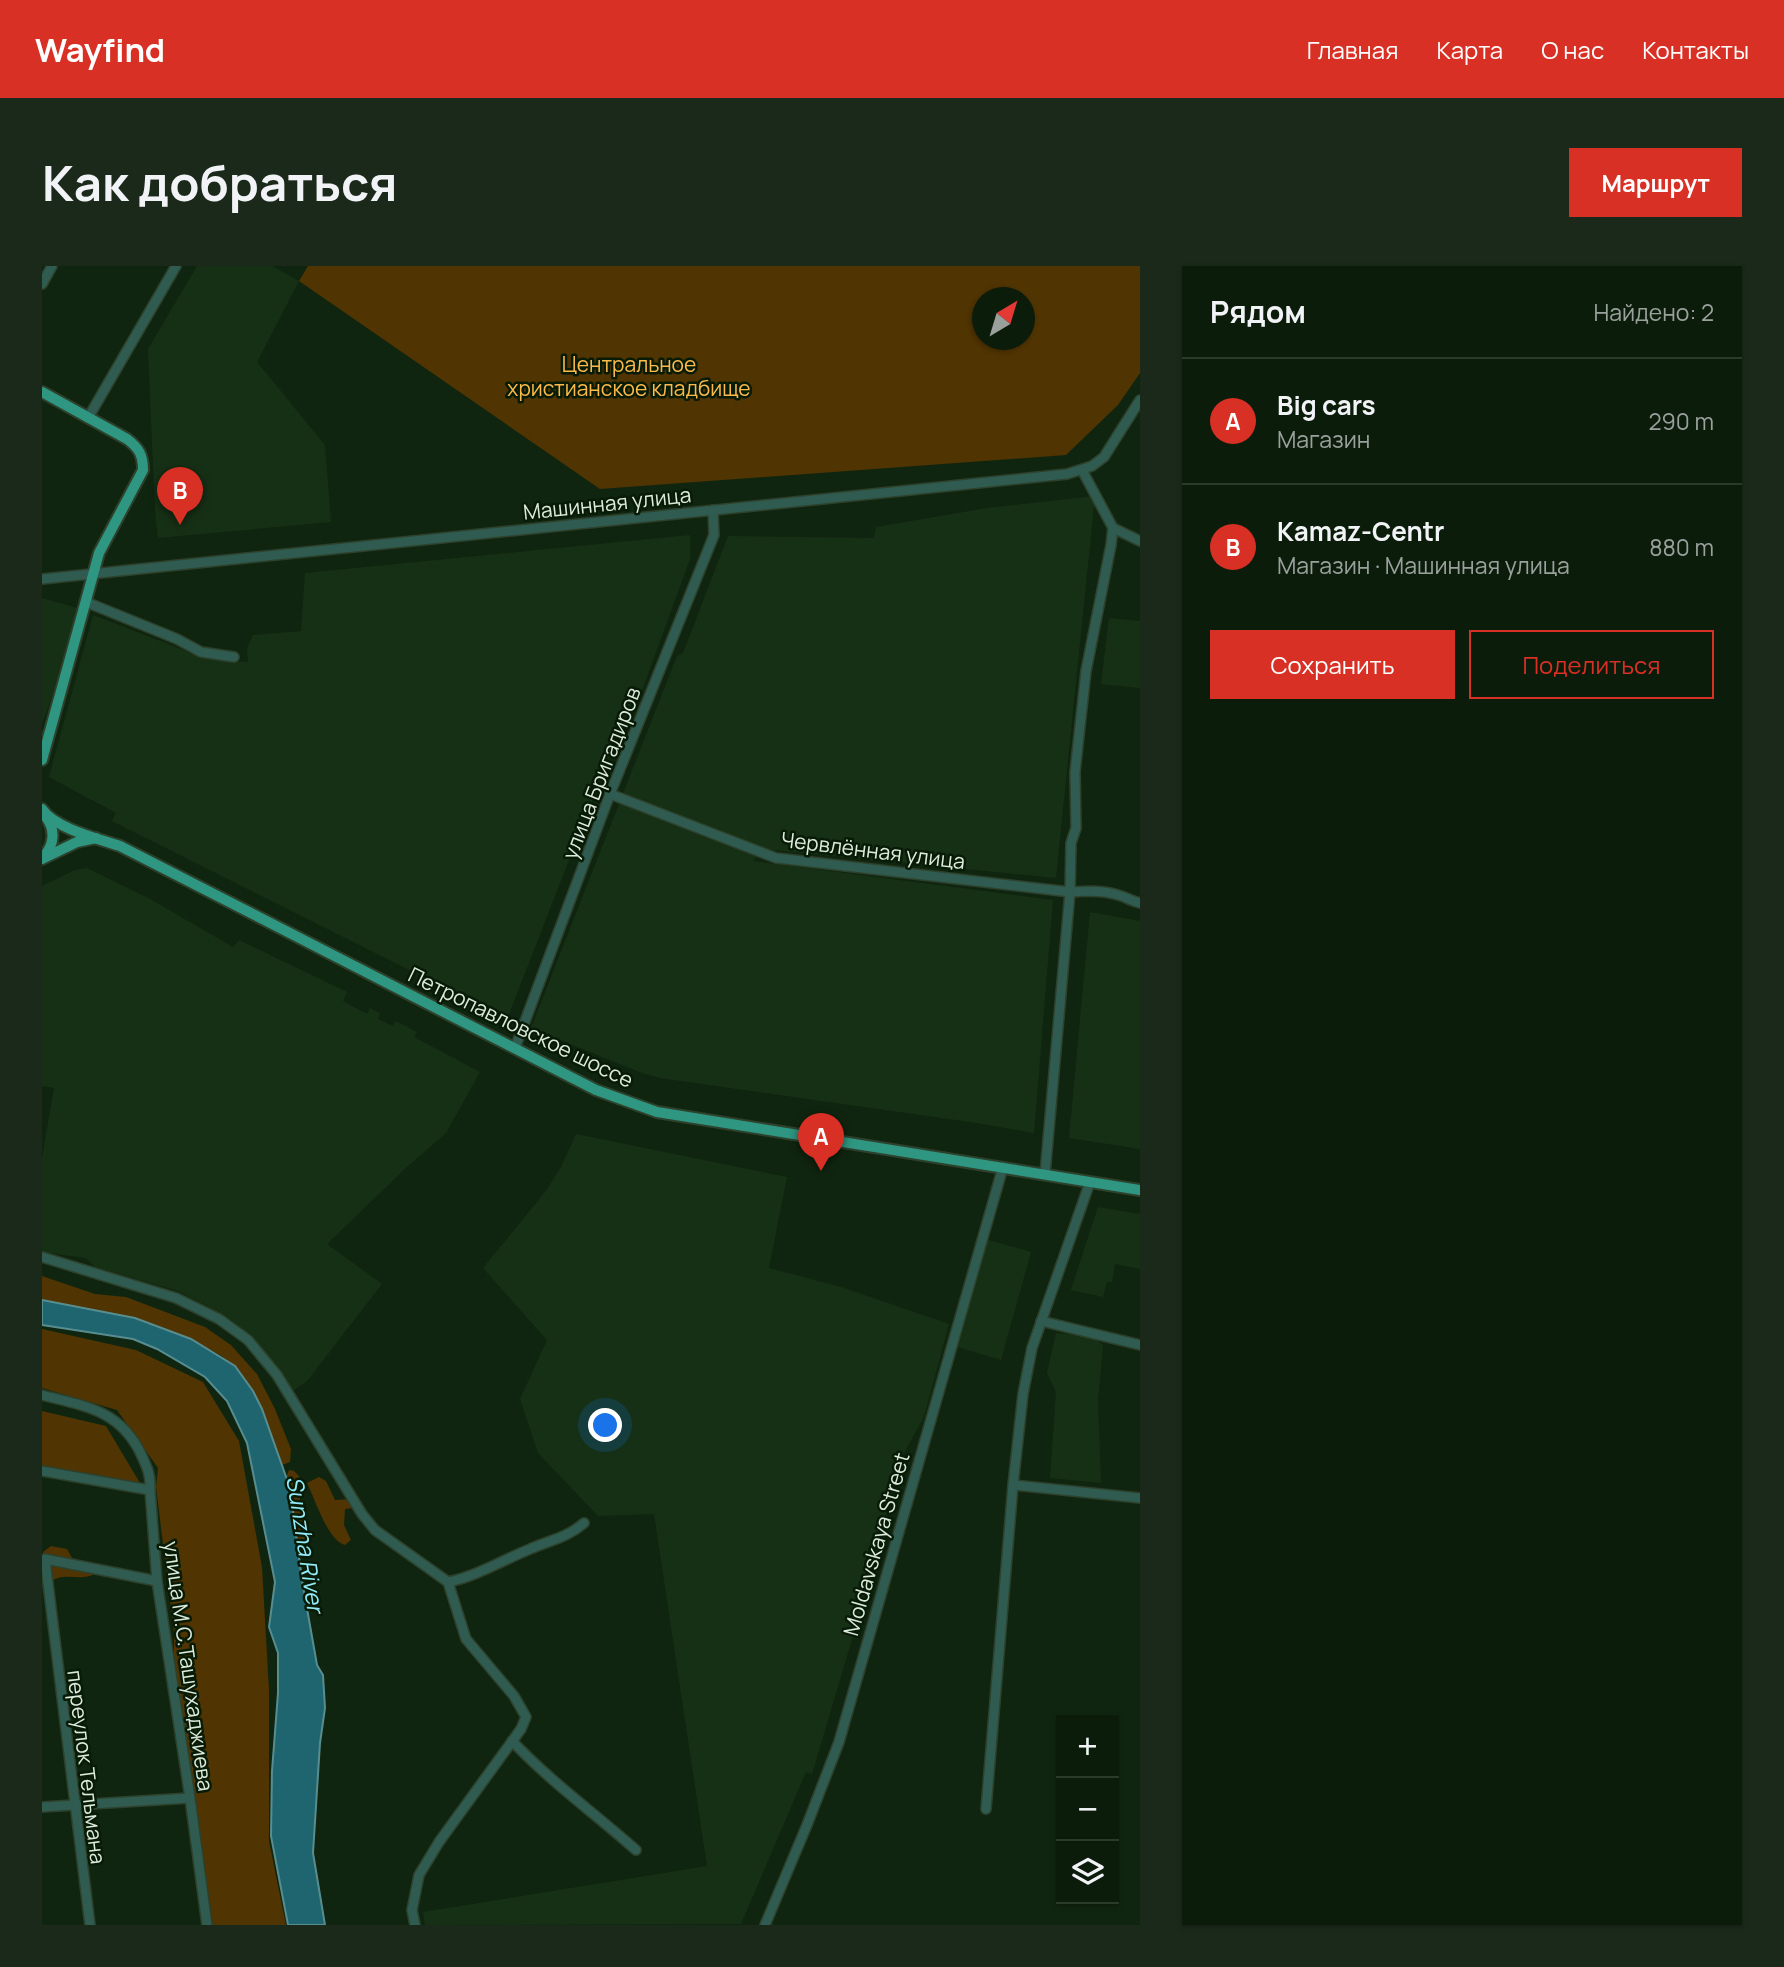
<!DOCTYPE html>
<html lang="ru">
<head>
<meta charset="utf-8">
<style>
  :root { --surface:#0c1c0b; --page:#1a2919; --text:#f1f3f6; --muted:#9aa19d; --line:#2c3a2c; --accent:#d93025 }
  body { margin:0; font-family:Manrope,sans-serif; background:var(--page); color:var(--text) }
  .controls { position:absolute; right:21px; bottom:21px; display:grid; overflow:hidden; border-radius:0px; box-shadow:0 2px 5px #0004 }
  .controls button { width:63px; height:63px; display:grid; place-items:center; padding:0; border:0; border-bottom:2px solid var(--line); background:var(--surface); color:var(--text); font:35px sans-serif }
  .compass { position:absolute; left:930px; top:21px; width:63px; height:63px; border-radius:50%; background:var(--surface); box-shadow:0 2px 5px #0004; rotate:38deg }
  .you { position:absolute; left:564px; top:1160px; width:24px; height:24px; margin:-18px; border:5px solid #fff; border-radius:50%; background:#1a73e8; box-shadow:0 0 0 10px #1a73e833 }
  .badge { display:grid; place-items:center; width:46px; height:46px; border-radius:50%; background:var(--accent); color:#fff; font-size:23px; font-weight:700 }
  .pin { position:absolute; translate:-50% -58px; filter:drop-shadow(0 2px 4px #0008) }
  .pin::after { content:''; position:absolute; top:37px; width:24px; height:21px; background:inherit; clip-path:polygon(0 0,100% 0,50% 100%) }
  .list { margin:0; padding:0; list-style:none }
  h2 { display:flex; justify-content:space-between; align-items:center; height:91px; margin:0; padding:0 28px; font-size:30px }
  h2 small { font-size:23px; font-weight:400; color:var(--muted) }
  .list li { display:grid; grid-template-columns:46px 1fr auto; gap:21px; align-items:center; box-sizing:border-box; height:126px; padding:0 28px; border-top:2px solid var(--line) }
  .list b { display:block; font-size:26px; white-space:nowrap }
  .list p { margin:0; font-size:23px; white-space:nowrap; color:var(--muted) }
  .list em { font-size:23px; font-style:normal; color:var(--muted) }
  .actions { display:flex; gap:14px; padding:21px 28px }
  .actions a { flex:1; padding:16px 0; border:2px solid var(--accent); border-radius:0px; text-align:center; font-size:24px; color:var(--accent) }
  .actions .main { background:var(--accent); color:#fff }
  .icon { flex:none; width:38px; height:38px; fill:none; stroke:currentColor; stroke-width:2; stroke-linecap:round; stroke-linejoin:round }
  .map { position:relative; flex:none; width:1098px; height:1659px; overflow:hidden; border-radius:0px }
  header { display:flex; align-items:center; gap:42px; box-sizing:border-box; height:98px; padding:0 35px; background:var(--accent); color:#fff }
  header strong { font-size:33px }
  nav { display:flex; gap:38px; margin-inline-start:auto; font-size:24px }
  .intro { display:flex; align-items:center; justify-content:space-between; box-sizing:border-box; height:168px; padding:0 42px }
  h1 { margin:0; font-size:49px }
  .button { padding:18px 32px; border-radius:0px; background:var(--accent); color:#fff; font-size:24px; font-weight:700 }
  main { display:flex; gap:42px; padding:0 42px }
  aside { flex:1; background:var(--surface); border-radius:0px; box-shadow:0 2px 5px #0004 }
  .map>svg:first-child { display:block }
  .built { fill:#163015 }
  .green { fill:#503402; fill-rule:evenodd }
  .water { fill:#1f6570; stroke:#588d90; stroke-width:2 }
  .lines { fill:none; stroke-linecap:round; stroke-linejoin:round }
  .minor-casing { stroke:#2d412c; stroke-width:12 }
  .major-casing { stroke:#2d412c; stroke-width:14 }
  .minor { stroke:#2f5b50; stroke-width:9 }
  .major { stroke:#2e9681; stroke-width:10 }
  .labels { text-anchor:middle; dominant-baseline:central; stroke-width:5; stroke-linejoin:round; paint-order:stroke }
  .park-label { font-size:21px; fill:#fdb94a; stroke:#071b06 }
  .street-label { font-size:21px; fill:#ddebdc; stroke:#071b06 }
  .water-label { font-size:23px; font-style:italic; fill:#92ebfa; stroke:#071b06 }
</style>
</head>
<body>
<header>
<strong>Wayfind</strong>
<nav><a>Главная</a><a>Карта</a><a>О нас</a><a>Контакты</a></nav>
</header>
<div class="intro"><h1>Как добраться</h1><a class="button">Маршрут</a></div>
<main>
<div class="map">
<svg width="1098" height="1659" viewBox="0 0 1098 1659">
  <rect width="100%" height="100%" fill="#10250f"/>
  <!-- built -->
  <g class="built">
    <polygon points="155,0 230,0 257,15 215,96 283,179 289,256 116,272 113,245 106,83"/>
    <polygon points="1053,230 1014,612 721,583 711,595 1011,634 992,867 935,857 618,812 600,807 489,762 635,390 641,387 686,270 832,272 834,261 945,242"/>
    <polygon points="648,269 648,293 598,430 592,428 465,753 70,555 74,547 7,511 51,349 165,393 206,396 205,382 211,369 259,365 263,307"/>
    <polygon points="0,332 35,342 12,424 0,458"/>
    <polygon points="1067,352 1098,355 1098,422 1059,418"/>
    <polygon points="45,602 108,633 191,681 197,674 305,726 301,735 325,748 328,742 338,747 336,753 351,760 354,755 375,766 372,771 438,806 404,867 364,902 285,978 340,1018 265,1115 249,1126 213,1075 177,1046 136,1025 53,1001 44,992 0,986 0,892 12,822 0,820 0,620 33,604"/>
    <polygon points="1048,646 1098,655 1098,883 1027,872"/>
    <polygon points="534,868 745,911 727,1002 799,1021 907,1058 882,1151 859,1192 830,1306 770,1508 764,1506 699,1658 383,1659 381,1646 665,1600 612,1248 556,1250 496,1187 478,1133 505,1074 441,1002 504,925 519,901"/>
    <polygon points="1056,941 1098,948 1098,1003 1073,998 1070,1016 1065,1016 1061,1031 1029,1024"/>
    <polygon points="946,974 989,986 959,1094 916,1081"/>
    <polygon points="1014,1067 1049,1070 1061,1079 1056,1136 1059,1217 1008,1212 1014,1126 1005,1107"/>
  </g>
  <!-- green -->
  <g class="green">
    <path d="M 266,0 L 1098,0 L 1098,107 L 1076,139 L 1024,189 L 558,223 L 257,15 ZM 940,32 L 982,32 L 982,74 L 940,74 Z"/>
    <polygon points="0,1010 53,1028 84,1031 163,1061 189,1079 215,1108 233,1143 249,1183 248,1196 240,1199 220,1143 193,1100 178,1089 149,1073 93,1052 0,1034"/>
    <polygon points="0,1063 94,1084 161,1116 197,1175 220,1301 227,1424 227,1575 244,1659 170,1659 154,1537 132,1424 132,1367 114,1221 116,1202 75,1144 0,1122"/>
    <polygon points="0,1145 64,1160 101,1222 0,1204"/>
    <path d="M 247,1204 L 252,1205 L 257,1210 C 257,1218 257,1226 258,1234 C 260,1249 277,1265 260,1277 L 253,1273 L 243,1214 Z"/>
    <path d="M 277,1211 L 284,1215 L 293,1234 L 309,1233 L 311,1242 L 303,1243 L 302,1259 L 309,1274 L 303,1279 C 286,1275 273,1233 265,1217 Z"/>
    <path d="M 9,1280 L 25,1283 L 30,1292 L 50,1298 L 54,1307 C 37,1317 26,1305 9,1315 L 2,1311 L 1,1286 Z"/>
  </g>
  <!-- water -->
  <polygon class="water" points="0,1034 93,1052 149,1073 193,1100 211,1125 220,1143 248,1222 260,1314 275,1399 281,1409 283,1442 278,1477 271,1587 283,1659 246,1659 229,1570 230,1505 236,1427 236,1387 227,1361 233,1316 205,1177 185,1135 163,1111 115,1083 91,1073 0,1059"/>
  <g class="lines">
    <defs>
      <g id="minor">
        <polyline points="0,18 10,0"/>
        <polyline points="46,152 134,0"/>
        <polyline points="1071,262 1098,275"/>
        <polyline points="0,313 1025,208 1050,200 1062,191 1098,134"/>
        <polyline points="44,336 135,373 159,386 192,391"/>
        <path d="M 568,528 L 734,592 L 1028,626 C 1043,625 1061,624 1076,629 C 1084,631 1089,635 1098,637"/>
        <polyline points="473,782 568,528 672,269 671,244"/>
        <polyline points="1003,908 1028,626 1029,577 1034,562 1033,506 1044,405 1069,279 1071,262 1040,204"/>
        <polyline points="0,991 134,1032 177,1053 206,1074 235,1109 320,1248 333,1264 406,1316 424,1373 472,1430 484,1451 479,1463 397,1576 377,1609 370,1644 373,1659"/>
        <polyline points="999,1055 1098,1079"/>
        <path d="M 0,1129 C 43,1140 78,1144 99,1188 C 105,1201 109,1209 108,1224 L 115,1315 L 148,1532 L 165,1659"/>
        <polyline points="0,1205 108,1224"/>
        <polyline points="971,1219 1098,1232"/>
        <path d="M 406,1316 C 435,1310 461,1294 488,1283 C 508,1274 525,1272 542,1257"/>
        <path d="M 470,1475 C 508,1515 552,1547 594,1584"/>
        <polyline points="0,1541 148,1532"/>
        <polyline points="944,1543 971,1219 981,1128 990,1082 1048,916"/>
        <polyline points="48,1659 3,1293 115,1315"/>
        <polyline points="723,1659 765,1559 797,1476 961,901"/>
      </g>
      <g id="major">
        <path d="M 0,126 L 85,173 C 97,182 101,189 101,204 L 57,287 L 0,494"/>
        <path d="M 0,543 C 12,562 57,573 78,580 L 554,824 L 615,846 L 1098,924"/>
        <path d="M 2,590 C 13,578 13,563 4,551"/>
        <polyline points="0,593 35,576 54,572"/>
      </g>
    </defs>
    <!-- minor casing -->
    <use href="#minor" class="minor-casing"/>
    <!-- major casing -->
    <use href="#major" class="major-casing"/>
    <!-- minor -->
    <use href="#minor" class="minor"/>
    <!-- major -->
    <use href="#major" class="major"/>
  </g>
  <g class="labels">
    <!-- park labels -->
    <g class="park-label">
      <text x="587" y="98">Центральное<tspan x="587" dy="24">христианское кладбище</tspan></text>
    </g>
    <!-- street labels -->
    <g class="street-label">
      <text transform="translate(565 237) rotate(-6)">Машинная улица</text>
      <text transform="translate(559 507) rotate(-69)">улица Бригадиров</text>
      <text transform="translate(831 584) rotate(7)">Червлённая улица</text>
      <text transform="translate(479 761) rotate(26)">Петропавловское шоссе</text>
      <text transform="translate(834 1278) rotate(-74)">Moldavskaya Street</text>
      <text transform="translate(147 1400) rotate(82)">улица М.С.Ташухаджиева</text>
      <text transform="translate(45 1501) rotate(83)">переулок Тельмана</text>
    </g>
    <!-- water labels -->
    <g class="water-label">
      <text transform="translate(264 1278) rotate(81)">Sunzha River</text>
    </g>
  </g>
</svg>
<div class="controls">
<button>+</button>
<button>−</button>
<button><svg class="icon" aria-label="layers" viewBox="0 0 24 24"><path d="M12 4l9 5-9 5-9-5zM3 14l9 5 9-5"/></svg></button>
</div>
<svg class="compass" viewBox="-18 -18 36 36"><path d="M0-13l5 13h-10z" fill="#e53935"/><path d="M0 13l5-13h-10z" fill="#9aa19d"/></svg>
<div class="you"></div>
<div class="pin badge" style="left:779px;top:905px">A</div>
<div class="pin badge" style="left:138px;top:259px">B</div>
</div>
<aside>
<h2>Рядом<small>Найдено: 2</small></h2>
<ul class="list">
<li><span class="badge">A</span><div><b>Big cars</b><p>Магазин</p></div><em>290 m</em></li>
<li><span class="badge">B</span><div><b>Kamaz-Centr</b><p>Магазин · Машинная улица</p></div><em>880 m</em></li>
</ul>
<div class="actions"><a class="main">Сохранить</a><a>Поделиться</a></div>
</aside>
</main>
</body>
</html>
